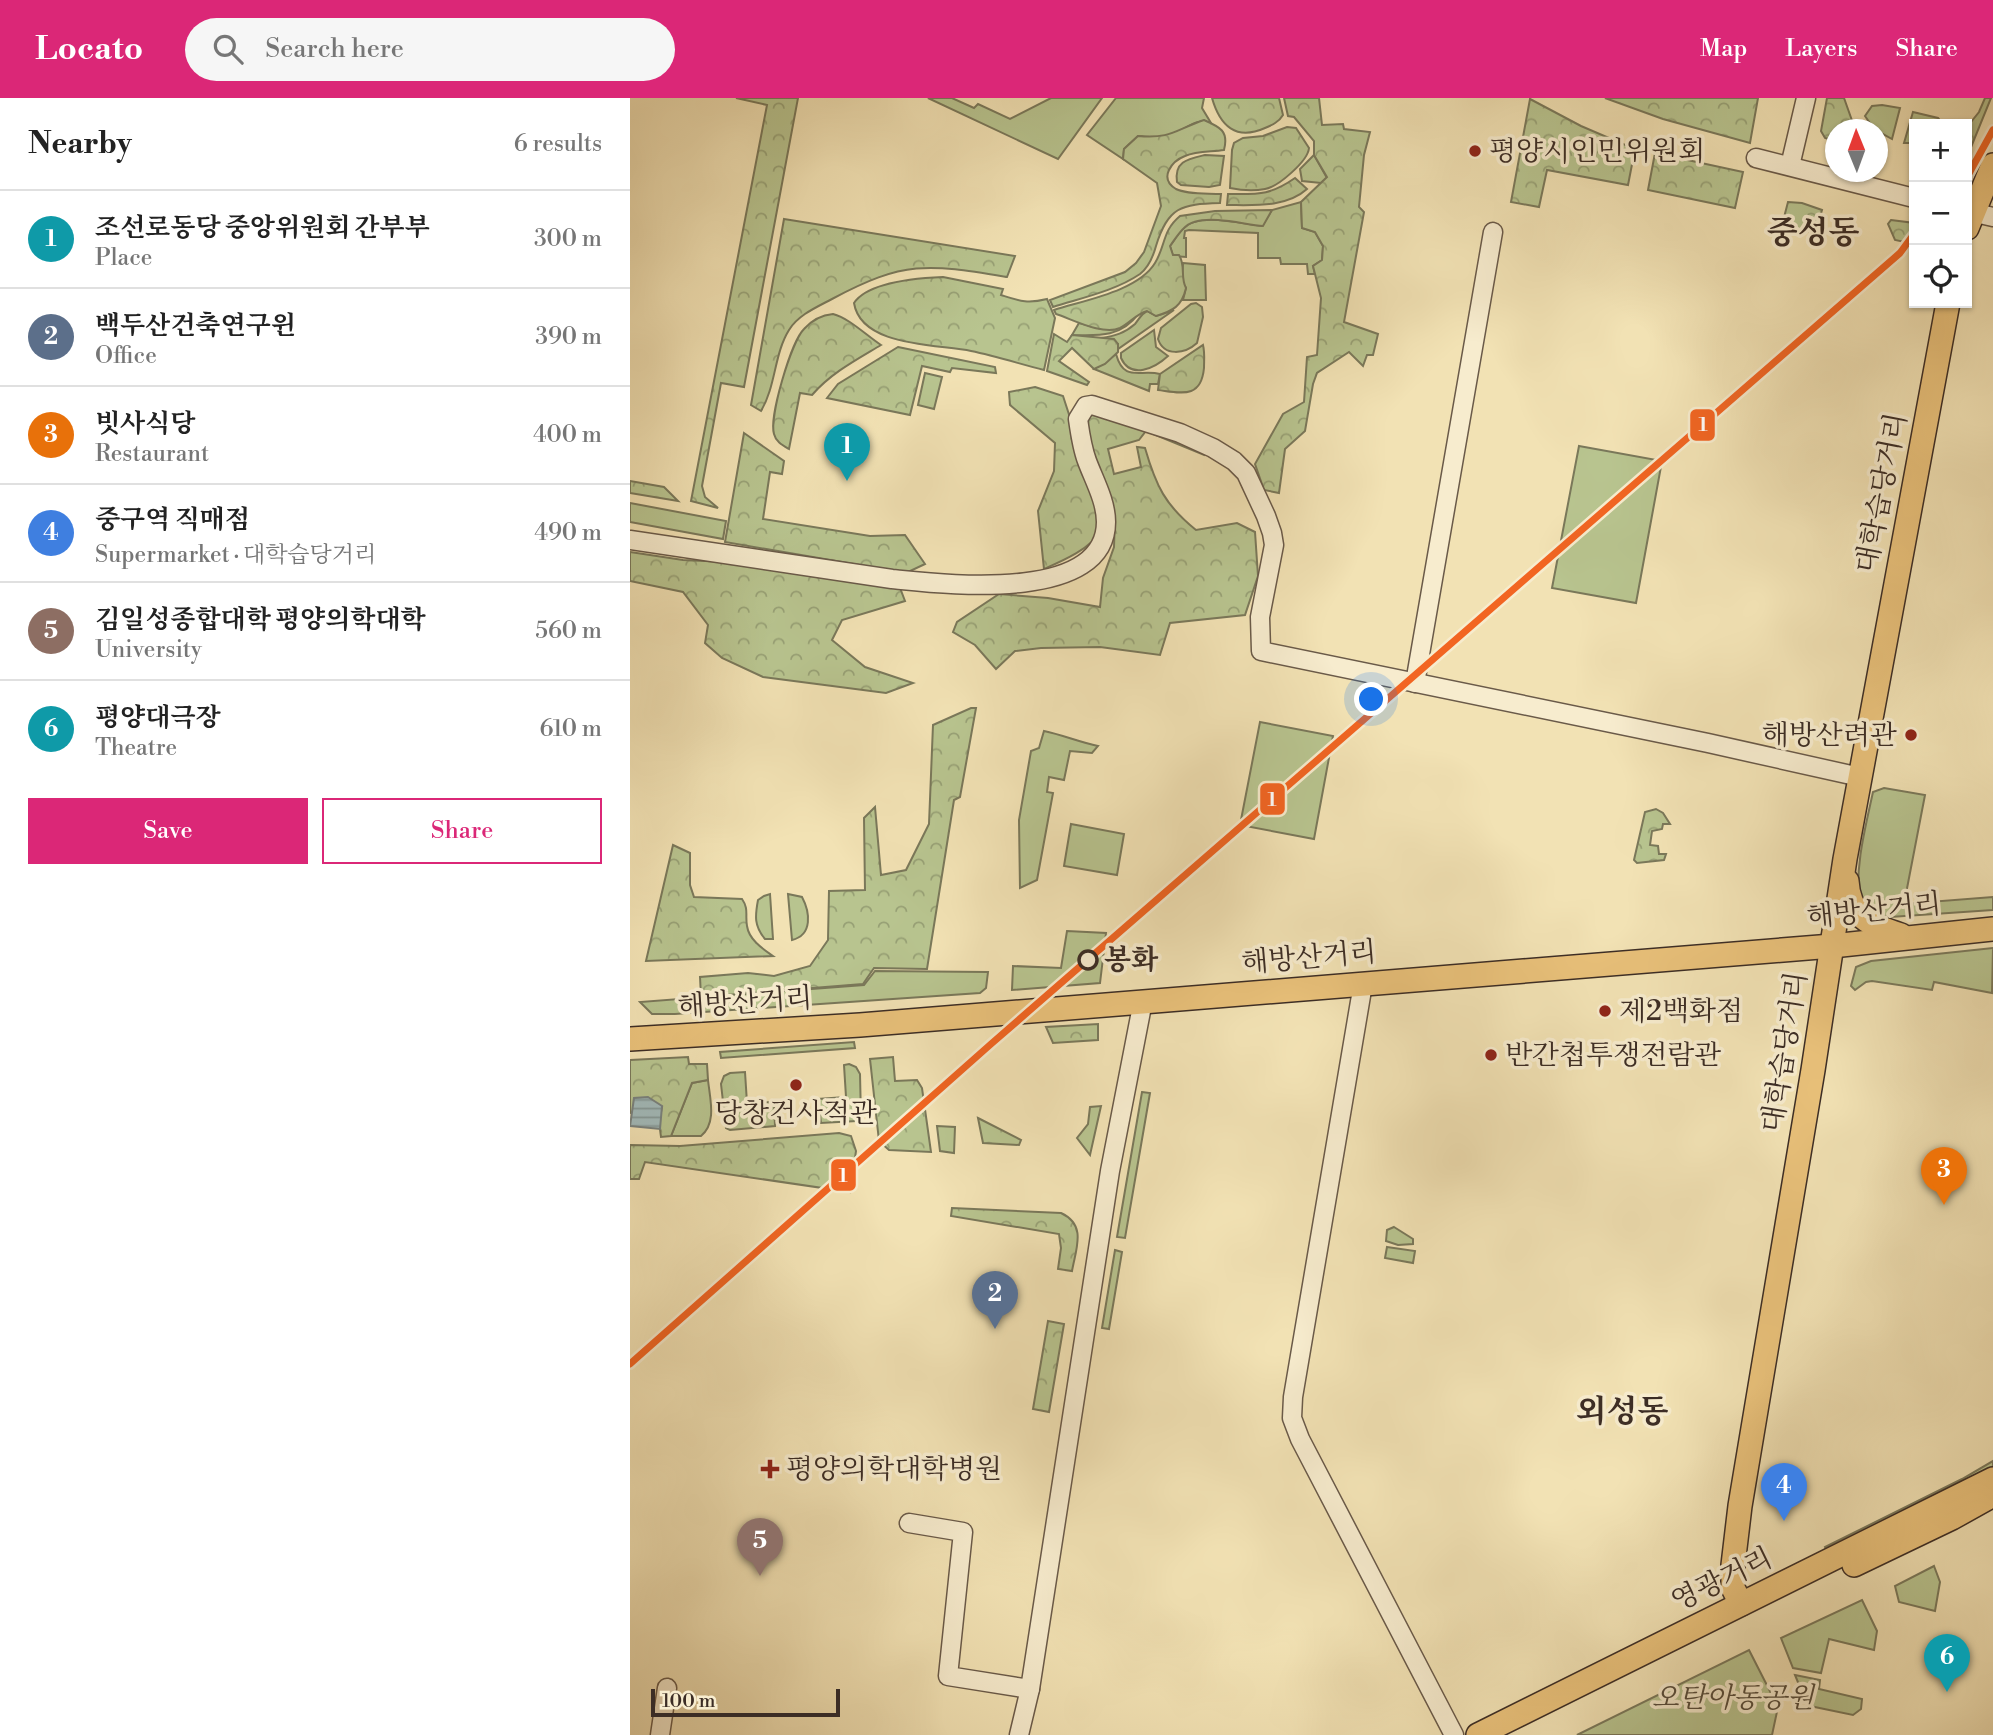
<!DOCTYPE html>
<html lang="en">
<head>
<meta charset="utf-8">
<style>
  :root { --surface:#fff; --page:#f6f6f6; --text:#222; --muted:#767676; --line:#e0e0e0; --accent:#db2777 }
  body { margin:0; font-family:"Libre Bodoni","Noto Serif KR",serif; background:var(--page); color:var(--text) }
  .controls { position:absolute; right:21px; top:21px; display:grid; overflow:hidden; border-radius:0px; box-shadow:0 2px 5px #0004 }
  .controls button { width:63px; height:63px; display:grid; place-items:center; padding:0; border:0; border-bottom:2px solid var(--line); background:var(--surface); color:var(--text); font:35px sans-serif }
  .compass { position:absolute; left:1195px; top:21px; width:63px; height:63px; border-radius:50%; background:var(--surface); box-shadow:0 2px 5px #0004; rotate:359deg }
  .scale { position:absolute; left:21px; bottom:18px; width:189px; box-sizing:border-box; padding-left:7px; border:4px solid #3c2d25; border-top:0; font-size:19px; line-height:24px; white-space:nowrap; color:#3c2d25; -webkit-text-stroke:5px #f7ecce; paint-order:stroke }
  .you { position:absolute; left:742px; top:602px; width:24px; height:24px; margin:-18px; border:5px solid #fff; border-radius:50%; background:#1a73e8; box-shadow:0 0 0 10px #1a73e833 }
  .badge { display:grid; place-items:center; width:46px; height:46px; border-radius:50%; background:var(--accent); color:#fff; font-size:23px; font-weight:700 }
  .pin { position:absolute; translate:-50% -58px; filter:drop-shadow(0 2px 4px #0008) }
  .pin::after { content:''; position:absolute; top:37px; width:24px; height:21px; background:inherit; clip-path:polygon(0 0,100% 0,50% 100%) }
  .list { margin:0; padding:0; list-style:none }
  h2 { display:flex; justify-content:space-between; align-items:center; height:91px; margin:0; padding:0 28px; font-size:30px }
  h2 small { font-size:23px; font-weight:400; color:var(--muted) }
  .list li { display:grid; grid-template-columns:46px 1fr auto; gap:21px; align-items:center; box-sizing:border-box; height:98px; padding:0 28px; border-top:2px solid var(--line) }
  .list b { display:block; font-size:26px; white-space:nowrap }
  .list p { margin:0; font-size:23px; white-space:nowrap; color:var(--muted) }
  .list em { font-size:23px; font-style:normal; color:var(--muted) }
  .actions { display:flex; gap:14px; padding:21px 28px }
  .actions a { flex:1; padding:16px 0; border:2px solid var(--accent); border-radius:0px; text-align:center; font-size:24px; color:var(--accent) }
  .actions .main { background:var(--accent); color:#fff }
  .icon { flex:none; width:38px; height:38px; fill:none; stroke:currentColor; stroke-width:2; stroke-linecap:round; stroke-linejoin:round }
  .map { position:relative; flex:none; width:1363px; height:1637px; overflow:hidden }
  header { display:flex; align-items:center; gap:42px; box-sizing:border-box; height:98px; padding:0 35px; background:var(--accent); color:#fff }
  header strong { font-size:33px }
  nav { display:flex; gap:38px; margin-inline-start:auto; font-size:24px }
  .search { width:490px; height:63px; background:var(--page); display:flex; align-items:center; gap:18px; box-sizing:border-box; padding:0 24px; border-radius:38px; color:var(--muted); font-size:26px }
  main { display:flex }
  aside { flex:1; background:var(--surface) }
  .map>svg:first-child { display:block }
  .green { fill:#b8c48f; stroke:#7a785a; stroke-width:2 }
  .forest { fill:url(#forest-crowns); stroke:#7a785a; stroke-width:2 }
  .water { fill:url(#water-rules); stroke:#79827e; stroke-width:2 }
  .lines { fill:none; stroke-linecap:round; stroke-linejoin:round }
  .minor-casing { stroke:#6a5a49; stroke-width:21 }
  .major-casing { stroke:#3c2d25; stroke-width:26 }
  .minor { stroke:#f7ecce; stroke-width:18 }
  .major { stroke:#e9c17a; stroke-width:23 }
  .metro-1-casing { stroke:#f7ecce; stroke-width:12 }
  .metro-1 { stroke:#f26522; stroke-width:7 }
  .poi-dot { fill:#8f2418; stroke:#f7ecce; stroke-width:2.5 }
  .stop-dot { fill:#f7ecce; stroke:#3c2d25; stroke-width:3.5 }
  .labels { text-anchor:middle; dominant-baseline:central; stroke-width:7; stroke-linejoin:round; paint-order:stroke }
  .poi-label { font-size:28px; fill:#3c2d25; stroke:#f7ecce; text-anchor:start }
  .street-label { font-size:28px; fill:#3c2d25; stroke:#f7ecce }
  .stop-label { font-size:28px; font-weight:bold; fill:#3c2d25; stroke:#f7ecce; text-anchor:start }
  .park-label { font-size:28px; font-style:italic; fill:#554b3a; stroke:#f7ecce }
  .quarter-label { font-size:32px; font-weight:bold; fill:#3c2d25; stroke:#f7ecce }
  .line-badge { stroke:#f7ecce; stroke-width:2.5 }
  .badge-label { font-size:19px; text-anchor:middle; font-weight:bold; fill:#fff }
</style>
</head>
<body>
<header>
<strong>Locato</strong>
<div class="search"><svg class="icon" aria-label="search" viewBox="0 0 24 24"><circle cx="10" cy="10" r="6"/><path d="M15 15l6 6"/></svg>Search here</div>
<nav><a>Map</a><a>Layers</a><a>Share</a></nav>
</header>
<main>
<aside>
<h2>Nearby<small>6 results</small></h2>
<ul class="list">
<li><span class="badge" style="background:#0f9aa8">1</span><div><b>조선로동당 중앙위원회 간부부</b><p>Place</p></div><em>300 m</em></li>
<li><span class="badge" style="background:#5c6f8a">2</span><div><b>백두산건축연구윈</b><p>Office</p></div><em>390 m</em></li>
<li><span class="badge" style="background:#e8710a">3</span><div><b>빗사식당</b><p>Restaurant</p></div><em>400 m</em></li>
<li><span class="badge" style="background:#3f7fe0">4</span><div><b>중구역 직매점</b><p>Supermarket · 대학습당거리</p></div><em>490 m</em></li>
<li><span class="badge" style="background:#8d6e63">5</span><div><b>김일성종합대학 평양의학대학</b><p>University</p></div><em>560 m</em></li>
<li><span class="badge" style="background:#0f9aa8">6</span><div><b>평양대극장</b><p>Theatre</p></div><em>610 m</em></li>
</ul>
<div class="actions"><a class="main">Save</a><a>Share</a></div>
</aside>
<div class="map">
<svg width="1363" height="1637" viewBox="0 0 1363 1637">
  <defs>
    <pattern id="forest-crowns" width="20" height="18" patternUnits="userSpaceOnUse" patternTransform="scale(1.75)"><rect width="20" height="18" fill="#b8c48f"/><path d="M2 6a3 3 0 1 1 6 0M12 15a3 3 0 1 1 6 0" fill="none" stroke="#97a075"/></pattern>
    <pattern id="water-rules" width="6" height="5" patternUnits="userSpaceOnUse" patternTransform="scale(1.75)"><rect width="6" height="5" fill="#a2baba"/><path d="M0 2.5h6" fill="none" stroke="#859897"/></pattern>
  </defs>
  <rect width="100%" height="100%" fill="#f2e2b4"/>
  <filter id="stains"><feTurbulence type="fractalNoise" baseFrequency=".00286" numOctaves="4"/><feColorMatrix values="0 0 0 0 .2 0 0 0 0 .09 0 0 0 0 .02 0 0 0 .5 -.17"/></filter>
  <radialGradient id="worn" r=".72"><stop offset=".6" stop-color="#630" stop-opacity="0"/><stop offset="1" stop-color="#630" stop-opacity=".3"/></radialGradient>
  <!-- green -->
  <g class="green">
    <polygon points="298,0 322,0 344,10 348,6 380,21 421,0 472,0 428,61"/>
    <path d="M 486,0 L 574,0 L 572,10 L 581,25 C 566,19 557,31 543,36 C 532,41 519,39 508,38 L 494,51 L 493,61 L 457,37 Z"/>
    <polygon points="1252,7 1270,10 1262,41 1244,31 1235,18 1242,8"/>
    <polygon points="1283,14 1308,20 1313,26 1284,26 1284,45 1274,45"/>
    <polygon points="684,57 697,80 691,85 672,83 670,71"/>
    <path d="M 671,104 L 672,130 L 685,134 L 693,148 L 692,162 L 683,168 L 685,176 L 678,176 L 677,166 L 651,166 L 650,160 L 628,160 L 628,135 L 559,132 L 555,133 L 554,140 L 556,140 L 556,159 L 543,158 L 540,148 C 546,140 553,127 564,124 C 584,118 612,126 632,128 L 642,112 Z"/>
    <polygon points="553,165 575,167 576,202 553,202 556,190 552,183"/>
    <path d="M 566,205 L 572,209 L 573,219 L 567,245 C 555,256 534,259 528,241 L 531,230 L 561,206 Z"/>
    <path d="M 544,212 L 488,251 L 488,246 L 471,240 C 485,238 495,235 505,226 C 510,220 511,216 517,213 L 526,218 Z"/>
    <path d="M 509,215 C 492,239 470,238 442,237 L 449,225 C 477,233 486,236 509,215 Z"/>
    <path d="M 524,232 L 526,249 L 538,258 C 525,270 501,282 491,260 L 491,255 Z"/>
    <path d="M 486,256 C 494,285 510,271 530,276 L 528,286 L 520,286 L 519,293 L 464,271 Z"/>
    <polygon points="295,275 312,279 304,311 288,307"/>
    <polygon points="949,348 1032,363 1006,505 922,490"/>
    <polygon points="0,405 96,423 93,441 0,424"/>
    <polygon points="630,624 703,638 684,741 610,727"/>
    <path d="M 414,633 C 433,637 449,644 468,648 L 462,655 L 440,653 L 434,682 L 419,679 L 417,694 L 423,695 L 407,782 L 390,790 L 389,722 L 401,653 L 409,650 Z"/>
    <path d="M 1254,690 L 1295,697 L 1274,806 L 1363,799 L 1363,812 L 1260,819 L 1244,818 L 1229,806 C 1225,768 1235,731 1243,694 Z"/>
    <polygon points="441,726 494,736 487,777 434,768"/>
    <path d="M 140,796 L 143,841 L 135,841 C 124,828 125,818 128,802 L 134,798 Z"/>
    <path d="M 158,796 L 172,799 C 180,814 183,837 162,842 Z"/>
    <polygon points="437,833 476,835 470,885 382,892 383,868 431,870"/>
    <polygon points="1363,850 1362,895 1304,884 1302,892 1242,883 1236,884 1225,892 1221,888 1226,869 1241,863"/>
    <polygon points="245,873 358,874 356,890 350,895 45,916 22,916 10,904 234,887"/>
    <polygon points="224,944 225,950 91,960 90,954"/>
    <polygon points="219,966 226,969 230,976 231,1020 227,1023 191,1025 188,1001 216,999 214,967"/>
    <polygon points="115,974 117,1005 144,1004 145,1028 100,1032 96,1030 91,986 94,978 100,975"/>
    <path d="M 78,982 C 80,1001 87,1025 71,1038 L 41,1038 L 62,985 Z"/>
    <polygon points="512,994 520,995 495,1140 487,1139"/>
    <polygon points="471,1008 460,1057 447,1040 458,1026 460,1009"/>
    <polygon points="307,1028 325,1029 324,1055 310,1053"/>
    <polygon points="764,1129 783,1141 783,1146 768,1147 756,1143 757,1132"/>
    <polygon points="757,1149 785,1153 783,1165 755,1160"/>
    <polygon points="485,1152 492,1154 479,1231 472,1230"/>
    <polygon points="1363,1363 1363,1368 1354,1375 1197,1454 1195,1449 1332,1381"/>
    <polygon points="1304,1468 1310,1484 1305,1513 1269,1504 1265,1488"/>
    <polygon points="1232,1502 1247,1533 1244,1552 1199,1541 1191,1575 1163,1570 1151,1540"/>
    <polygon points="1119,1552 1148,1609 1142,1637 947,1637"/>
    <polygon points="1165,1577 1190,1582 1189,1591 1232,1601 1231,1611 1223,1617 1180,1608 1176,1604"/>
  </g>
  <!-- forest -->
  <g class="forest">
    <polygon points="106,0 168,0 114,289 91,285 72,388 75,399 88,410 61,403 137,7"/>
    <path d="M 582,0 L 649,0 L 653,17 C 649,24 642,27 635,30 C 606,43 590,28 582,0 Z"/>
    <polygon points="654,0 689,0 692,27 713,26 714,31 740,34 734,57 729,109 734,114 714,224 748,236 743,257 737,257 733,268 719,254 687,275 683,286 675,333 655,351 649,395 634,392 625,366 653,316 674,304 677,259 687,257 691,200 683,168 692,162 693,148 685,134 672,130 671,104 697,79 684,57 684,43 664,19 658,18"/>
    <polygon points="975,0 1128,0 1120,45 1033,21"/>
    <polygon points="1197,0 1214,0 1225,31 1206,32 1205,43 1195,40 1191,33"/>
    <polygon points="1355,0 1361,0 1337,59 1337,29 1349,14"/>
    <polygon points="900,1 951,28 1005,51 998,87 917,72 909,109 881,104"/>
    <path d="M 574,22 C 590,29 599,33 594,52 C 581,54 567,53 555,58 C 542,63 528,80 546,91 C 558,97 578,95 591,96 L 590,105 C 551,106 538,109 526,148 C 523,159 519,169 510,176 C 485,193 451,200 423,209 L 420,202 L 495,174 L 506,165 L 514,154 L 531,108 L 527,85 L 493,61 L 494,51 L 508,38 C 541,41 545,32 574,22 Z"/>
    <path d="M 657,29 L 666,30 L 679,50 C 678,63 648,89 635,91 C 624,93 610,92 600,90 L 602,52 L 604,45 L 613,40 L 633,38 Z"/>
    <polygon points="1025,55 1113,74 1105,110 1018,92"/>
    <path d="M 575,57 L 594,58 L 590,87 L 579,89 L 551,87 L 547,84 C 544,63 558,61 575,57 Z"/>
    <path d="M 665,80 L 677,91 C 656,110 623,107 597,107 L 598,96 C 628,96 639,98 665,80 Z"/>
    <path d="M 1158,104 L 1172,105 L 1192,112 C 1184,140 1177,136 1152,127 Z"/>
    <path d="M 642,112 L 633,128 C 612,126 584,118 564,124 C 553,127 546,140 540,148 L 543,157 L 549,157 C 556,168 550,179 556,190 C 552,208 543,213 526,218 L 517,213 C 506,216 500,225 490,230 C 473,238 442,221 426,216 L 424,212 C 455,202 508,193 525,165 C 536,147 532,133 550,118 L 585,113 Z"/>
    <path d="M 154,121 L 385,158 L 377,179 C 297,166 275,162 202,201 C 187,209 168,217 159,232 C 144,256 146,288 131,313 L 121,307 Z"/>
    <polygon points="1261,122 1284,125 1284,146 1265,142 1258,126"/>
    <path d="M 313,179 L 373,191 L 371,197 C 390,203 397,206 417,201 L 425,220 L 414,272 C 390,266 366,258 341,253 C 307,246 231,249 224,205 C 238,184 289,180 313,179 Z"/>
    <path d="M 203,216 C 219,220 237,238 251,247 C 226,262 201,275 182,297 L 170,295 L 159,351 C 152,347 146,344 144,336 C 139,319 161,244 174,231 C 182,222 192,217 203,216 Z"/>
    <polygon points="424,236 437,244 442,237 484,241 488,246 488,254 475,266 464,271 442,250 429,263 459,284 457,287 417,273"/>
    <path d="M 573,247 C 575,255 574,262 574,270 C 571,301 552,295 528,292 L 530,276 Z"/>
    <polygon points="268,249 365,269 366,275 322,270 320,274 292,268 280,317 197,300 208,286"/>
    <path d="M 405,289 L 433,298 L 471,415 C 471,420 471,428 470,433 C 463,450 430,464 414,471 L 408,413 L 424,373 L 425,345 L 380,307 L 379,294 Z"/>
    <path d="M 461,314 L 575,353 L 574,357 L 516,333 L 509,342 L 478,351 L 484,376 L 511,369 L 507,349 L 515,350 C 526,388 535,407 566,432 L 607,425 L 625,434 L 628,478 L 615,517 L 540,525 L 530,557 L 470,549 L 411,550 L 385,553 L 366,571 L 345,547 L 323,534 L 327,524 L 369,496 L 418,500 L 470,509 L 473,480 L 484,449 L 485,418 L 460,352 L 456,320 Z"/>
    <polygon points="114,335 154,363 152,376 140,374 133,421 240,438 275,437 295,466 276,475 95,444"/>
    <polygon points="0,383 34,389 48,403 0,395"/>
    <polygon points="0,454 53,462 97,464 270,490 275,503 212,522 202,542 235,569 283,585 256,595 133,579 92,560 75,545 78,527 53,494 0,483"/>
    <polygon points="341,610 346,610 330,699 324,702 297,871 244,870 233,886 71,899 70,879 118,875 144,878 180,868 198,842 199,793 235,792 234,720 245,709 251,777 276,772 299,726 303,627"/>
    <polygon points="1026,711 1033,715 1040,726 1033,726 1032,731 1022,733 1020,747 1028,748 1029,756 1036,756 1034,762 1007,765 1004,762 1015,714"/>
    <path d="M 43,747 L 60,755 L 60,787 L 64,799 L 112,801 C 119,811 115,817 117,828 C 119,842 133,851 143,858 L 16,863 Z"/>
    <polygon points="468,926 468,942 423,945 416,929"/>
    <polygon points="58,959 59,966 77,966 78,982 62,985 41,1038 31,1039 29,1024 32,1009 0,1015 0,962"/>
    <polygon points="263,959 265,983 287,982 292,990 301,1054 259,1052 249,1043 240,961"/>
    <polygon points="348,1020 391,1042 389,1047 353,1045"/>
    <polygon points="209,1035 221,1038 226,1053 220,1094 15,1064 9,1081 0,1081 0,1047 50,1048"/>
    <path d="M 322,1110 L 431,1115 C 457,1127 446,1150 442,1173 L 428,1171 L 431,1150 L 429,1136 L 321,1118 Z"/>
    <polygon points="418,1223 434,1226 419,1314 403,1311"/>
  </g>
  <!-- water -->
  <polygon class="water" points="18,999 32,1008 30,1031 0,1028 4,1000"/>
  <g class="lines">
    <defs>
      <g id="minor">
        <polyline points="1126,60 1284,100"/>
        <polyline points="1160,68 1176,0"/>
        <polyline points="1337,113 1363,119"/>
        <path d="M 0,442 L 262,481 C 313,486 476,506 476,424 C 476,403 464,382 457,363 C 452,350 450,335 448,321 L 456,308 L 462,307 L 550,335 L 583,350 L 604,363 L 616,375 L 636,418 L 642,435 L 644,447 L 630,519 L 631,553 L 1078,645 L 1230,679"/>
        <polyline points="785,585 863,134"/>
        <polyline points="733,886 663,1299 662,1320 670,1341 824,1637"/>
        <polyline points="279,1425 333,1434 318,1578 400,1591"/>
        <polyline points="30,1637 37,1590"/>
        <polyline points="389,1637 400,1591 480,1073 513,903"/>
      </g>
      <g id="major">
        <polyline points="1337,130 1363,67"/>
        <path d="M 1217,783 C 1219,819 1240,827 1271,837"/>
        <polyline points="0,941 230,927 1202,848 1363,831"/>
        <polyline points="1224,1467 1322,1420 1363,1397"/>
        <polyline points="1111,1506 1103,1490 1103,1467 1110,1408 1183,972 1215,761 1318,205"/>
        <polyline points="848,1637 1363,1381"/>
      </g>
    </defs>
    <!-- minor casing -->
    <use href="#minor" class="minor-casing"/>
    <!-- major casing -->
    <use href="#major" class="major-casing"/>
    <!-- minor -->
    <use href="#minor" class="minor"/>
    <!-- major -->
    <use href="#major" class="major"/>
    <defs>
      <g id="metro-1">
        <polyline points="1337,79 1363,32"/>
        <polyline points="0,1266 361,946 1270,155 1284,136"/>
      </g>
    </defs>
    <!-- metro-1 casing -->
    <use href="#metro-1" class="metro-1-casing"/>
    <!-- metro-1 -->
    <use href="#metro-1" class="metro-1"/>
  </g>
  <!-- markers -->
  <g class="poi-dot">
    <circle cx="845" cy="53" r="7"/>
    <circle cx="1281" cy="637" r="7"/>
    <circle cx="975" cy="913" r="7"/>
    <circle cx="861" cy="957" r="7"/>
    <circle cx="166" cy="987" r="7"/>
    <path d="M136.5 1360.5h7v7h7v7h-7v7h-7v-7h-7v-7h7z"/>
  </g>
  <circle class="stop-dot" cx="458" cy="862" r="9"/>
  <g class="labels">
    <!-- poi labels -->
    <g class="poi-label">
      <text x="859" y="53">평양시인민위원회</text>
      <text x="1267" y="637" text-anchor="end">해방산려관</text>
      <text x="989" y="913">제2백화점</text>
      <text x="875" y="957">반간첩투쟁전람관</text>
      <text x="166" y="1015" text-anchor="middle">당창건사적관</text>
      <text x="156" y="1371">평양의학대학병원</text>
    </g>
    <!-- street labels -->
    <g class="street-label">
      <text transform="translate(1252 395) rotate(-79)">대학습당거리</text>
      <text transform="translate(1244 813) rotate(-6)">해방산거리</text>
      <text transform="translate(679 860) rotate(-5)">해방산거리</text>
      <text transform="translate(115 905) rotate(-4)">해방산거리</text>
      <text transform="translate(1155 954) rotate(-81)">대학습당거리</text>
      <text transform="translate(1092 1482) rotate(-26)">영광거리</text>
    </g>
    <!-- stop labels -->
    <g class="stop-label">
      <text x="474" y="862">봉화</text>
    </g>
    <!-- park labels -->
    <g class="park-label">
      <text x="1103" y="1600">오탄아동공원</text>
    </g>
    <!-- quarter labels -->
    <g class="quarter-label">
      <text x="1183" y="135">중성동</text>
      <text x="992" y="1314">외성동</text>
    </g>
  </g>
  <g class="line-badge">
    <rect x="1059" y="310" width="27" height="34" rx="7" fill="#f26522"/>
    <rect x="629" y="684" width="27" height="34" rx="7" fill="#f26522"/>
    <rect x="200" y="1060" width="27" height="34" rx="7" fill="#f26522"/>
  </g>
  <g class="badge-label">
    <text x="1073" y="333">1</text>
    <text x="642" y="708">1</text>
    <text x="213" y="1084">1</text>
  </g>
  <rect width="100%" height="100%" filter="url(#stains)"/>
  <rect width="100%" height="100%" fill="url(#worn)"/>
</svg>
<div class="controls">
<button>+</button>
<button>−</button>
<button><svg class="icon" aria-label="locate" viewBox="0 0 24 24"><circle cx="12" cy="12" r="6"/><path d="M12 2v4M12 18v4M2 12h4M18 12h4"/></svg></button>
</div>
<svg class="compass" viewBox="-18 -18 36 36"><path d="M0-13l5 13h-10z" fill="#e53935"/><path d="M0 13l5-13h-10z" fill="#767676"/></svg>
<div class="scale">100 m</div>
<div class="you"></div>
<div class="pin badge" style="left:217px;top:383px;background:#0f9aa8">1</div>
<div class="pin badge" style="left:365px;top:1231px;background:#5c6f8a">2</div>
<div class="pin badge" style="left:1314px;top:1107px;background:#e8710a">3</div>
<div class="pin badge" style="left:1154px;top:1423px;background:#3f7fe0">4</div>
<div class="pin badge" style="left:130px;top:1478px;background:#8d6e63">5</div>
<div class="pin badge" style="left:1317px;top:1594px;background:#0f9aa8">6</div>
</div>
</main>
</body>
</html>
